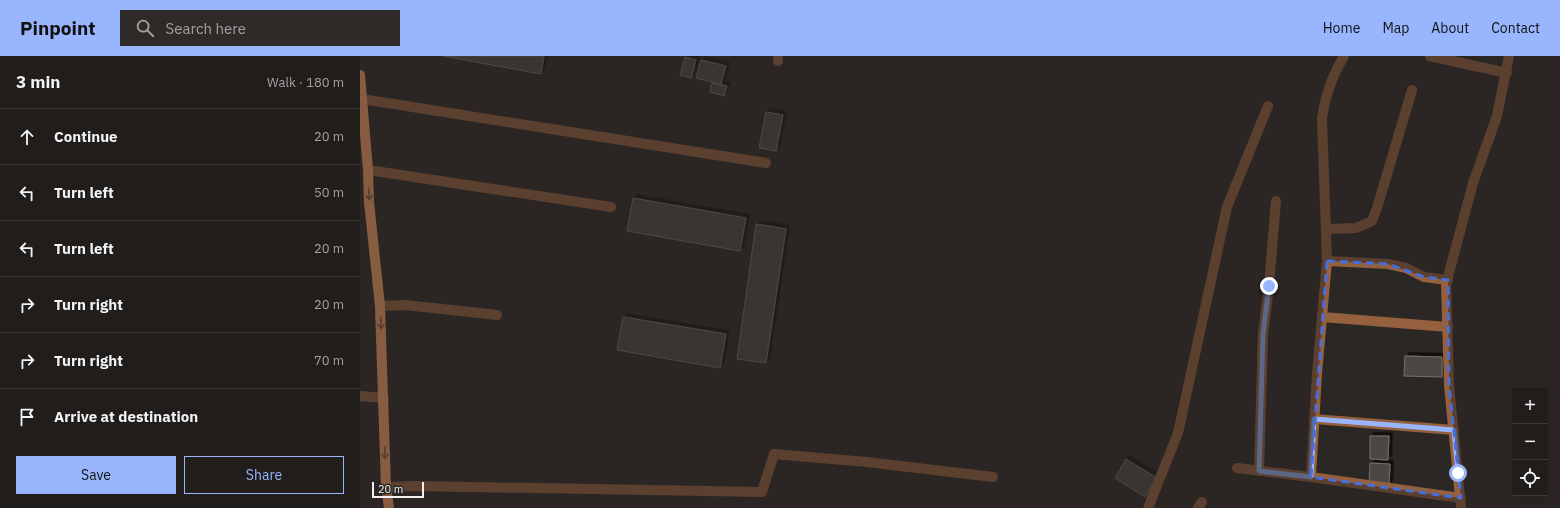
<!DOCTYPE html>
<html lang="en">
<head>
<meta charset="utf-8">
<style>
  :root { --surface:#201d1b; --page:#2d2a28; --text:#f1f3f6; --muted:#a2a2a3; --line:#3d3b3a; --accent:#98b5fd }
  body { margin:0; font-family:"IBM Plex Sans",sans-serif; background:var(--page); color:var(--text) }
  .controls { position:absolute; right:12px; bottom:12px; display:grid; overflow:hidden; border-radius:0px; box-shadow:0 4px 16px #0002 }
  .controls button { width:36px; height:36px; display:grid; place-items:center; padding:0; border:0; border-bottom:1px solid var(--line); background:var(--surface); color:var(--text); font:20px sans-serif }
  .scale { position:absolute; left:12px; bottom:10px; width:52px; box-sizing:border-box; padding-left:4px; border:2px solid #f3f0ef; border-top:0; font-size:11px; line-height:14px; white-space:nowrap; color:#f3f0ef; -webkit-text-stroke:3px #2b2724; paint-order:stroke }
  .stop { position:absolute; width:12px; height:12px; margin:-9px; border:3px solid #98b5fd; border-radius:50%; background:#fff }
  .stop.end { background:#98b5fd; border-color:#fff; box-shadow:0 1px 4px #0008 }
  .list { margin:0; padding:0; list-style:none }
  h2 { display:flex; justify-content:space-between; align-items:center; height:52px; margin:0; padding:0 16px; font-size:17px }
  h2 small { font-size:13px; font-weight:400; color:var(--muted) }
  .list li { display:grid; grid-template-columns:26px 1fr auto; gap:12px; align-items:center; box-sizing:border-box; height:56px; padding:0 16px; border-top:1px solid var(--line) }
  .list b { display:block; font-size:15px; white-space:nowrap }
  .list em { font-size:13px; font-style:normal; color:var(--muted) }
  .actions { display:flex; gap:8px; padding:12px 16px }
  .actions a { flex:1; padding:9px 0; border:1px solid var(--accent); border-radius:0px; text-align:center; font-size:14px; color:var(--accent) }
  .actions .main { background:var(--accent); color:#111 }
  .icon { flex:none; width:22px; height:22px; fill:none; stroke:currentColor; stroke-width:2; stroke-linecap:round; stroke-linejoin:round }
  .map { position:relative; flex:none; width:1200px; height:452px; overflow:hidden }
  header { display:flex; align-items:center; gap:24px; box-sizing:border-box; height:56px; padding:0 20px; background:var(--accent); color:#111 }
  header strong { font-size:19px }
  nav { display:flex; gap:22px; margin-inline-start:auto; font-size:14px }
  .search { width:280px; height:36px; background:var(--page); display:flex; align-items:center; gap:10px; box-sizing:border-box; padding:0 14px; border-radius:0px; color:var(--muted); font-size:15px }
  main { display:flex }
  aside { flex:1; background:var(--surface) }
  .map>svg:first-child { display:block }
  .building { fill:#4b4644; stroke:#76716d; filter:url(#shadow) }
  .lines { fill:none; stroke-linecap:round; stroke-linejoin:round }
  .lane { stroke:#95603e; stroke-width:10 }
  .street { stroke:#95603e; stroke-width:10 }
  .primary { stroke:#f59e65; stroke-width:10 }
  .oneway { stroke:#865d41 }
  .route { stroke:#98b5fd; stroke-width:5 }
  .marked { fill:none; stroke:#486edd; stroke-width:3; stroke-dasharray:8 5; stroke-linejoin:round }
</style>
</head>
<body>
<header>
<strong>Pinpoint</strong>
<div class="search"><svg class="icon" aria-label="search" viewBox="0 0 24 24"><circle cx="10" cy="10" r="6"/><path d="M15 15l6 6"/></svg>Search here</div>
<nav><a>Home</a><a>Map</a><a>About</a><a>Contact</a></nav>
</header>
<main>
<aside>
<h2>3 min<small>Walk · 180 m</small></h2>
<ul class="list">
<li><svg class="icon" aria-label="ahead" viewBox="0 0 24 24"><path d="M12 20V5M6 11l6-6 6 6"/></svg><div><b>Continue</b></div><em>20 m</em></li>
<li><svg class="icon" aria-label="left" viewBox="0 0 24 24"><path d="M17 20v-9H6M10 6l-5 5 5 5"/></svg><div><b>Turn left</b></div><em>50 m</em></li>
<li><svg class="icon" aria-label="left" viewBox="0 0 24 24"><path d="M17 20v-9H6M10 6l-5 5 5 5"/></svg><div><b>Turn left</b></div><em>20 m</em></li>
<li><svg class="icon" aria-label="right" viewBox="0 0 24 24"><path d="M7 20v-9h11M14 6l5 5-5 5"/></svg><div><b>Turn right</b></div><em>20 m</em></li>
<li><svg class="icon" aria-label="right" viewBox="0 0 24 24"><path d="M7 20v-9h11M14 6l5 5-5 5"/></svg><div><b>Turn right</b></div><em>70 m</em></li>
<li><svg class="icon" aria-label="arrive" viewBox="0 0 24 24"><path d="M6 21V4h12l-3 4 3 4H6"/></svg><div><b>Arrive at destination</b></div></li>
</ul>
<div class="actions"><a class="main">Save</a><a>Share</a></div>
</aside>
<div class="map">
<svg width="1200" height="452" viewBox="0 0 1200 452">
  <defs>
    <filter id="shadow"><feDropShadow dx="3.5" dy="-3.5" stdDeviation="0" flood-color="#0009"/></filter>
  </defs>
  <rect width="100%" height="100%" fill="#2b2724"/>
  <!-- building -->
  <g class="building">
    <polygon points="83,0 184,0 181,18"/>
    <polygon points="325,1 336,4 331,22 320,19"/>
    <polygon points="341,4 366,10 361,28 336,22"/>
    <polygon points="352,27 367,30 364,40 350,36"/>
    <polygon points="406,56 423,59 416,95 399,92"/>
    <polygon points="273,142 386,162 380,195 267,175"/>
    <polygon points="396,168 426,173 406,307 377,303"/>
    <polygon points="263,261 366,278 360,312 257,294"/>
    <polygon points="1045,300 1082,301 1082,321 1044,320"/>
    <polygon points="1010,380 1029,380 1028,404 1010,403"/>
    <polygon points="766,403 797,422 785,441 755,422"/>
    <polygon points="1010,407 1030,408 1029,429 1009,428"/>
  </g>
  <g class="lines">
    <!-- lane -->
    <g class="lane">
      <polyline points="418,5 418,0"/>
      <polyline points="2,43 406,107"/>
      <polyline points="8,114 251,151"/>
      <polyline points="20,250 45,249 137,259"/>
      <polyline points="0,340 24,342"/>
      <polyline points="26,431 56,430 402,436 414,398 507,406 633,421"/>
    </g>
    <!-- street -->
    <g class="street">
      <path d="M 984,0 C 972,21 965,39 962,63 L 967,205 L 957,318 L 951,421 L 1101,442"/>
      <polyline points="1070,0 1147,17"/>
      <polyline points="967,173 996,172 1012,165 1017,152 1052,34"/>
      <polyline points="967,205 1028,208 1046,212 1064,221 1088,224"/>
      <polyline points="962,261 1088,271"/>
      <polyline points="954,363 1094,374"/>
      <polyline points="877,412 951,421"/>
      <polyline points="899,415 903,278 909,230 916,145"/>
      <polyline points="788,452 818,377 867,151 908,50"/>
      <polyline points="838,452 842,446"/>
      <polyline points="1101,452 1089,329 1086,228 1113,127 1137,60 1149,0"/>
    </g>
    <!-- primary -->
    <polyline class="primary" points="0,19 8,114 9,146 20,250 26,431 29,452"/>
  </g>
  <!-- one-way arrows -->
  <defs><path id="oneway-shaft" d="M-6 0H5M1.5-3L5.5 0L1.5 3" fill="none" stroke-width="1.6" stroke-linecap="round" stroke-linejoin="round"/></defs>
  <g class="oneway">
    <use href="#oneway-shaft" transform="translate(9 138) rotate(89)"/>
    <use href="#oneway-shaft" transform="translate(21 267) rotate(88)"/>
    <use href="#oneway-shaft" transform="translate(25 397) rotate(89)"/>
  </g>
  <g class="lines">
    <!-- route -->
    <polyline class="route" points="909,230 903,278 899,415 951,421 954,363 1094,374 1098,417"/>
  </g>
  <!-- marked area -->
  <path d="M0 0H1200V452H0ZM 967,205 L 1028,208 L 1064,221 L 1088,224 L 1089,329 L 1101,442 L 951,421 Z" fill="#2b2724" fill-opacity=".55" fill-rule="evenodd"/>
  <path class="marked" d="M 967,205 L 1028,208 L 1064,221 L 1088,224 L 1089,329 L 1101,442 L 951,421 Z"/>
</svg>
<div class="controls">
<button>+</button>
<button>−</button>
<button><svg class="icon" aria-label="locate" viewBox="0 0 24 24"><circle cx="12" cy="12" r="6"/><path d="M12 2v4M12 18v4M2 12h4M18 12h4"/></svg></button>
</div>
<div class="scale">20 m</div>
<div class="stop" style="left:1098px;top:417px"></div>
<div class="stop end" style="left:909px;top:230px"></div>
</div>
</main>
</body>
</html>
